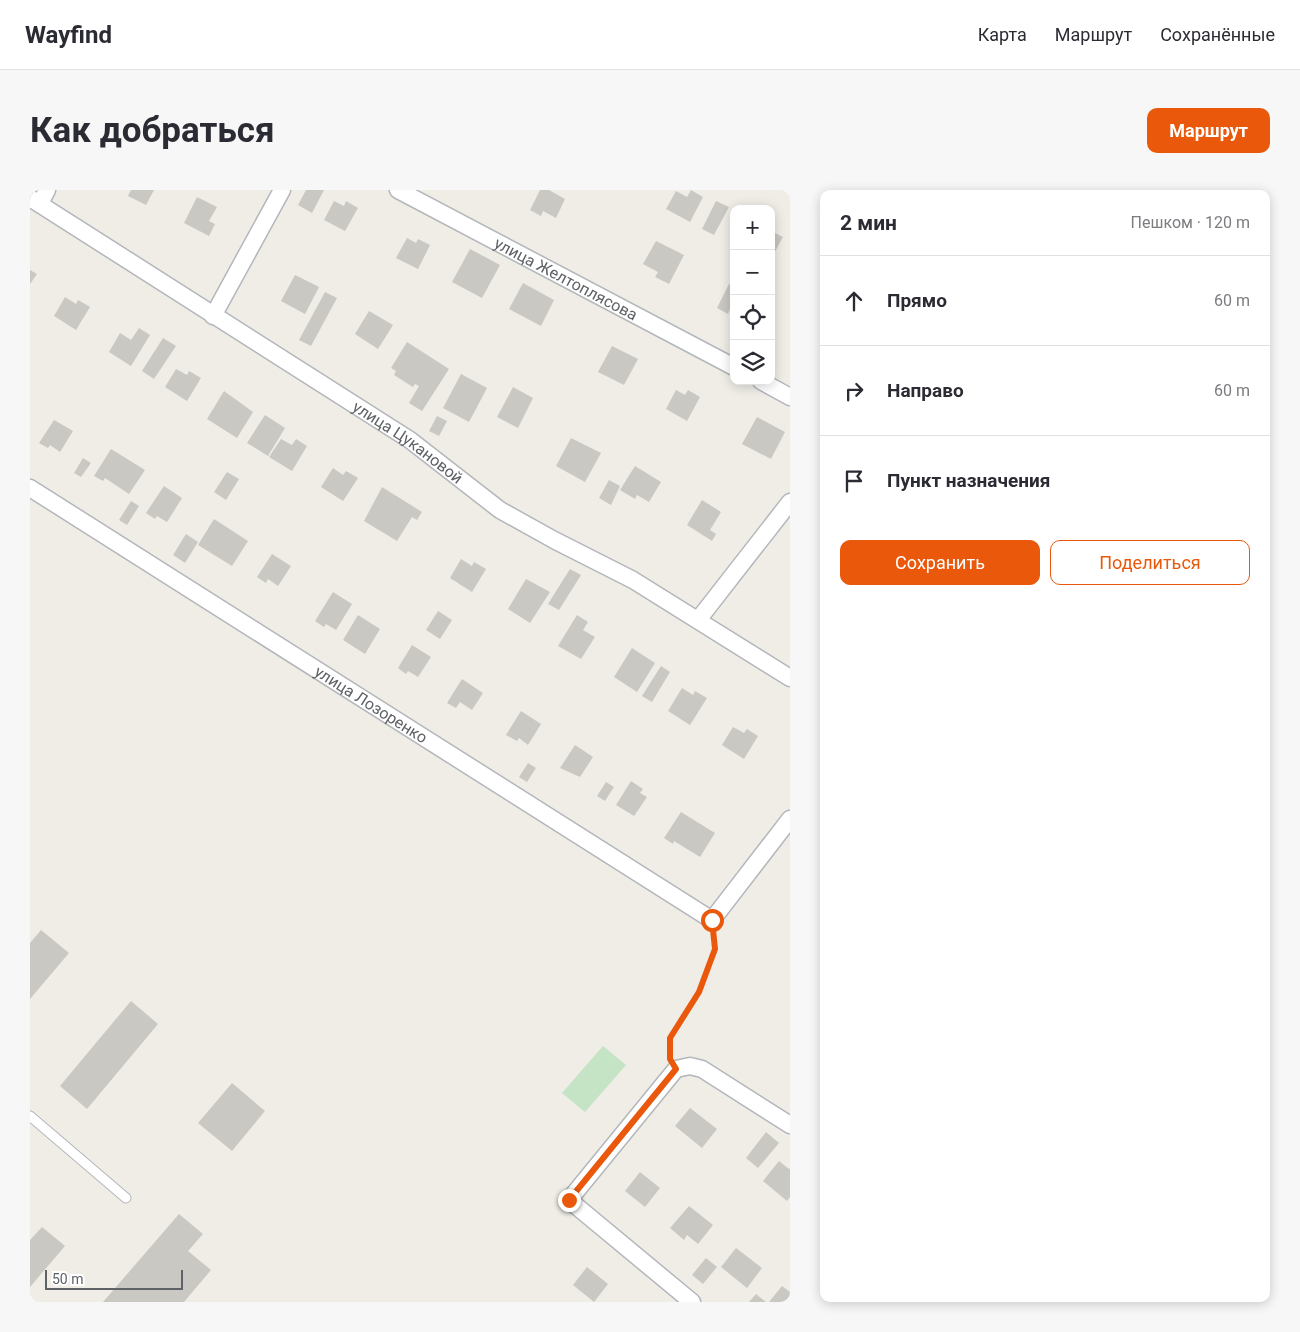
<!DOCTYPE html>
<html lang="ru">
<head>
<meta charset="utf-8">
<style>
  :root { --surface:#fff; --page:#f7f7f7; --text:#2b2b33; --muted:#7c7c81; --line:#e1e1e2; --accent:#ea580c }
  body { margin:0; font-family:Roboto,sans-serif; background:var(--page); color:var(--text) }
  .controls { position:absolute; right:15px; top:15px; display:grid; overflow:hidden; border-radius:10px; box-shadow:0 2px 12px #0003 }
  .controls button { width:45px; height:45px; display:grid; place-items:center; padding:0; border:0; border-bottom:1px solid var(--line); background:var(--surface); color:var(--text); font:25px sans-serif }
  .scale { position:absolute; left:15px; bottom:12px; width:138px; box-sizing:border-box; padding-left:5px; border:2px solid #5e6165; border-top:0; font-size:14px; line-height:18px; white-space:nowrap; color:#5e6165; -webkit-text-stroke:4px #fff; paint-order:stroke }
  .stop { position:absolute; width:15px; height:15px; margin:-11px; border:4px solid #ea580c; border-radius:50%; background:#fff }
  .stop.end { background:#ea580c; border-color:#fff; box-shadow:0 1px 5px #0008 }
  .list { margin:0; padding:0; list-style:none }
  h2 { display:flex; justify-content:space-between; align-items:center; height:65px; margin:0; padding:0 20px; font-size:21px }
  h2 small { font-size:16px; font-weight:400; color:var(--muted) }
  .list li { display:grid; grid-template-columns:32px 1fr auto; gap:15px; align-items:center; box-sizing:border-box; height:90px; padding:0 20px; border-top:1px solid var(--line) }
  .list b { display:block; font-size:19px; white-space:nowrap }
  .list em { font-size:16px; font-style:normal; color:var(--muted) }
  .actions { display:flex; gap:10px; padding:15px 20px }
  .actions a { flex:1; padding:11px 0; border:1px solid var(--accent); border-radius:10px; text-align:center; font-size:18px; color:var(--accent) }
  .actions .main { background:var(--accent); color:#fff }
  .icon { flex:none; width:28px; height:28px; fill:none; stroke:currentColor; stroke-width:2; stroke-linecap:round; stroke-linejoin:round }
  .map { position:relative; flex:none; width:760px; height:1112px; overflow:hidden; border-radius:10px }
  header { display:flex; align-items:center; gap:30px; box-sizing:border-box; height:70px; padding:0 25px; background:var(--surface); border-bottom:1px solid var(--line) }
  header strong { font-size:24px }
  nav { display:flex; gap:28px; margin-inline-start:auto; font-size:18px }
  .intro { display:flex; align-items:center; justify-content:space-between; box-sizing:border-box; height:120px; padding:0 30px }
  h1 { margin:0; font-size:35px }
  .button { padding:12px 22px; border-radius:10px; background:var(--accent); color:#fff; font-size:18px; font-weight:700 }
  main { display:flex; gap:30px; padding:0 30px }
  aside { flex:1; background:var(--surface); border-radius:10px; box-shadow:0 2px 12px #0003 }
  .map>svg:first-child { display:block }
  .green { fill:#c5e4c6 }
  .building { fill:#cac8c3 }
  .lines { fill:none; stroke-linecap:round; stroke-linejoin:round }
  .lane-casing { stroke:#b3b6ba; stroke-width:11 }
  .street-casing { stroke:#b3b6ba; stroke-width:19 }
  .path { stroke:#9ec4aa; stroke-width:3; stroke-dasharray:5 2.5; stroke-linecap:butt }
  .lane { stroke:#fff; stroke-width:9 }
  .street { stroke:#fff; stroke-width:16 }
  .route { stroke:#ea580c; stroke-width:6 }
  .labels { text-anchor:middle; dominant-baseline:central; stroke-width:4; stroke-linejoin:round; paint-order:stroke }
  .street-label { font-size:16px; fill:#5e6165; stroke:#fff }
</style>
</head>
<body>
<header>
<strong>Wayfind</strong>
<nav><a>Карта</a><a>Маршрут</a><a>Сохранённые</a></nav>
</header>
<div class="intro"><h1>Как добраться</h1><a class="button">Маршрут</a></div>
<main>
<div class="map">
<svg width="760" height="1112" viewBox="0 0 760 1112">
  <rect width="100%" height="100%" fill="#efede6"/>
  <!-- green -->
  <polygon class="green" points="573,856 596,875 555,922 532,903"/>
  <!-- building -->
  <g class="building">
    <polygon points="101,0 124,0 116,15 98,6"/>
    <polygon points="276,0 294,0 282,23 268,15"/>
    <polygon points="510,0 519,0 535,9 526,28 513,21 511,26 500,20"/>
    <polygon points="661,0 673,7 660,32 636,19 646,1 657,7"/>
    <polygon points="167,7 187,17 179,31 185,34 179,46 154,33"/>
    <polygon points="304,11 314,16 316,11 328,18 315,41 294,30"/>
    <polygon points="686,11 699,17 684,45 672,39"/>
    <polygon points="741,41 753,47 741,69"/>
    <polygon points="377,48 386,53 388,49 400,55 388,79 366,68"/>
    <polygon points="626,51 654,65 639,94 625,87 628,82 613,74"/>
    <polygon points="440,59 470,75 452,108 422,92"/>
    <polygon points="0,80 7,84 0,94"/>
    <polygon points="265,85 289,97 275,124 251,111"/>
    <polygon points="493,93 524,110 511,136 479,119"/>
    <polygon points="699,94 704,97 704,121 700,119 698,124 687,118"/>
    <polygon points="295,102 307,108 281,156 269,150"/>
    <polygon points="35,107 46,114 48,110 60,117 46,140 24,126"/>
    <polygon points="339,121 363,135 348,159 325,144"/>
    <polygon points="109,138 120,145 101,176 79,162 90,143 101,150"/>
    <polygon points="133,148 146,156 124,189 112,181"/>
    <polygon points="377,152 419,179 392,221 379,213 389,196 385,194 383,197 364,185 366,181 361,178"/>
    <polygon points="582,156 608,169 594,195 568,182"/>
    <polygon points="146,179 157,185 159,181 171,188 157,211 135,197"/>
    <polygon points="431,184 457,198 439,232 413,218"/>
    <polygon points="483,197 503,208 488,238 467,227"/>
    <polygon points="646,200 655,205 658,200 670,207 657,231 636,219"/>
    <polygon points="194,201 223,222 207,248 177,229"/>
    <polygon points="235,225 255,238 238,266 217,253"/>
    <polygon points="407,226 417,231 409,246 399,241"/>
    <polygon points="727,227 755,242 741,269 712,254"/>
    <polygon points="24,230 43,241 30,262 20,255 18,258 9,253"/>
    <polygon points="541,248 571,263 555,292 526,276"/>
    <polygon points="251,249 262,255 266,249 277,256 262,281 239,267"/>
    <polygon points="81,259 115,280 99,304 75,288 73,291 64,286"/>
    <polygon points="53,268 61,273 51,287 44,283"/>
    <polygon points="605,276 631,292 619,312 607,305 605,309 590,300"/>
    <polygon points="303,278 313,285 316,281 328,288 313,311 291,297"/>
    <polygon points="197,282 209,289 196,310 184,302"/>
    <polygon points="579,290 590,296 581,315 569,308"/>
    <polygon points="134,296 152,308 137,332 127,326 125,329 116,323"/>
    <polygon points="352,297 392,322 387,330 382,327 367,351 334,331"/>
    <polygon points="672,310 691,322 680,340 686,344 682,351 657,335"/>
    <polygon points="101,311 109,316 97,335 89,330"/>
    <polygon points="184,329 218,351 202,376 168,355"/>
    <polygon points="156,344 168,352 155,373 143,365"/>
    <polygon points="242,364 261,376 248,396 238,389 236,393 227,387"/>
    <polygon points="431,369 442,376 444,372 456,379 442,402 420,388"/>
    <polygon points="540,379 551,385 529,420 518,414"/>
    <polygon points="496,389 520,402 500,433 478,419"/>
    <polygon points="303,402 322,414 306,440 296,434 294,437 285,431"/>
    <polygon points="408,421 422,430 410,449 396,440"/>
    <polygon points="328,425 350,439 335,464 313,450"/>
    <polygon points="547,425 558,432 553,440 565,447 551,469 528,456"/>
    <polygon points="382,455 401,467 388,487 378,481 376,484 368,478"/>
    <polygon points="602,458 625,473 607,502 584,487"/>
    <polygon points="631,476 640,482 622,512 612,506"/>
    <polygon points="432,489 453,503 442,520 430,512 426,518 417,513"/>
    <polygon points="652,498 663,505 665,501 677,508 660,535 638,521"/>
    <polygon points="491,521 511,534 498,555 489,548 487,551 476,545"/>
    <polygon points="703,537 714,543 717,539 728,546 714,569 692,555"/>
    <polygon points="545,555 563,567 550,587 530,578"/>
    <polygon points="498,573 506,578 497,592 489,587"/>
    <polygon points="601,591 613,599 610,603 617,607 604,626 586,615"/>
    <polygon points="576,592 584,597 575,611 567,606"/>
    <polygon points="651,622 685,643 670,667 644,651 643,654 634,648"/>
    <polygon points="11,740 39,763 0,809 0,753"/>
    <polygon points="101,811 128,834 57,919 30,896"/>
    <polygon points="202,893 235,921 202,961 168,933"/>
    <polygon points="660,918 687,939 672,958 645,936"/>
    <polygon points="736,942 749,953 728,978 716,968"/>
    <polygon points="749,971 759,979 760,978 760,1007 757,1011 733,991"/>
    <polygon points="610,982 630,998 615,1017 595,1001"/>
    <polygon points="659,1016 683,1035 668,1054 657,1045 654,1050 640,1038"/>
    <polygon points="149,1024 173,1044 158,1061 181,1080 154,1112 73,1112"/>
    <polygon points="12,1037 35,1056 0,1097 0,1050"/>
    <polygon points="706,1058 732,1078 717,1098 691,1077"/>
    <polygon points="676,1068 687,1077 673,1094 662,1085"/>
    <polygon points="557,1077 578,1094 564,1112 543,1095"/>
    <polygon points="752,1096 760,1102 760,1112 739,1112"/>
    <polygon points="726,1104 736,1112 719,1112"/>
  </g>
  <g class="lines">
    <defs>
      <polyline id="lane" points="0,926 96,1008"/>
      <g id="street">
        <path id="s1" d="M 368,0 L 704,177"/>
        <path id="s2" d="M 0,8 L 380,250 L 470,320 L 524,350 L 603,390 L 760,488"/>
        <polyline points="10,14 17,0"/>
        <polyline points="183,126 252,0"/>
        <polyline points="731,191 760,207"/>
        <path id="s3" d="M 0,298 L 682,730 L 760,629"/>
        <polyline points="668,430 760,312"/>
        <polyline points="662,1112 539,1010 646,879 660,876 672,879 760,935"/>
      </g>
    </defs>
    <!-- lane casing -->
    <use href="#lane" class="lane-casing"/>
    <!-- street casing -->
    <use href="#street" class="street-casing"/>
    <!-- path -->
    <polyline class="path" points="640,863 640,848 669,802 685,759 683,745"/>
    <!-- lane -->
    <use href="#lane" class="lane"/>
    <!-- street -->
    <use href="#street" class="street"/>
  </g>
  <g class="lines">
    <!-- route -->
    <polyline class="route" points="539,1010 646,879 640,869 640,848 669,802 685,759 682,730"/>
  </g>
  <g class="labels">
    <!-- street labels -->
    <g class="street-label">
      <text stroke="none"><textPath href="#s1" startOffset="190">улица Желтоплясова</textPath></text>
      <text stroke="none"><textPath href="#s2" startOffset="450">улица Цукановой</textPath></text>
      <text stroke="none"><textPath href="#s3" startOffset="404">улица Лозоренко</textPath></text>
    </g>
  </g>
</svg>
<div class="controls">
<button>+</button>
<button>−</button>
<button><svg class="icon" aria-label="locate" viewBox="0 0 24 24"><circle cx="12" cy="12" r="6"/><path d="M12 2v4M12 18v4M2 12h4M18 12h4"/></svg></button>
<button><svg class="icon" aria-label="layers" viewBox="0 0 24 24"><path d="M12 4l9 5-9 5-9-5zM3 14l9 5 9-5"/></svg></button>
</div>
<div class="scale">50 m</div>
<div class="stop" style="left:682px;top:730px"></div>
<div class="stop end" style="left:539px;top:1010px"></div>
</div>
<aside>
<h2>2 мин<small>Пешком · 120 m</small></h2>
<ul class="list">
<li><svg class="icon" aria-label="ahead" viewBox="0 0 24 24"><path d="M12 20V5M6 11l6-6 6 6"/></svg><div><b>Прямо</b></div><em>60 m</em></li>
<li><svg class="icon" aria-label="right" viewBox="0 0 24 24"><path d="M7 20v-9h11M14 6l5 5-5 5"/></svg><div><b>Направо</b></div><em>60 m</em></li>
<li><svg class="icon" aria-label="arrive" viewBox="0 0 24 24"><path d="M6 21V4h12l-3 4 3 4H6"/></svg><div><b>Пункт назначения</b></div></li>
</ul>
<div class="actions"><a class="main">Сохранить</a><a>Поделиться</a></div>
</aside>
</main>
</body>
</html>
